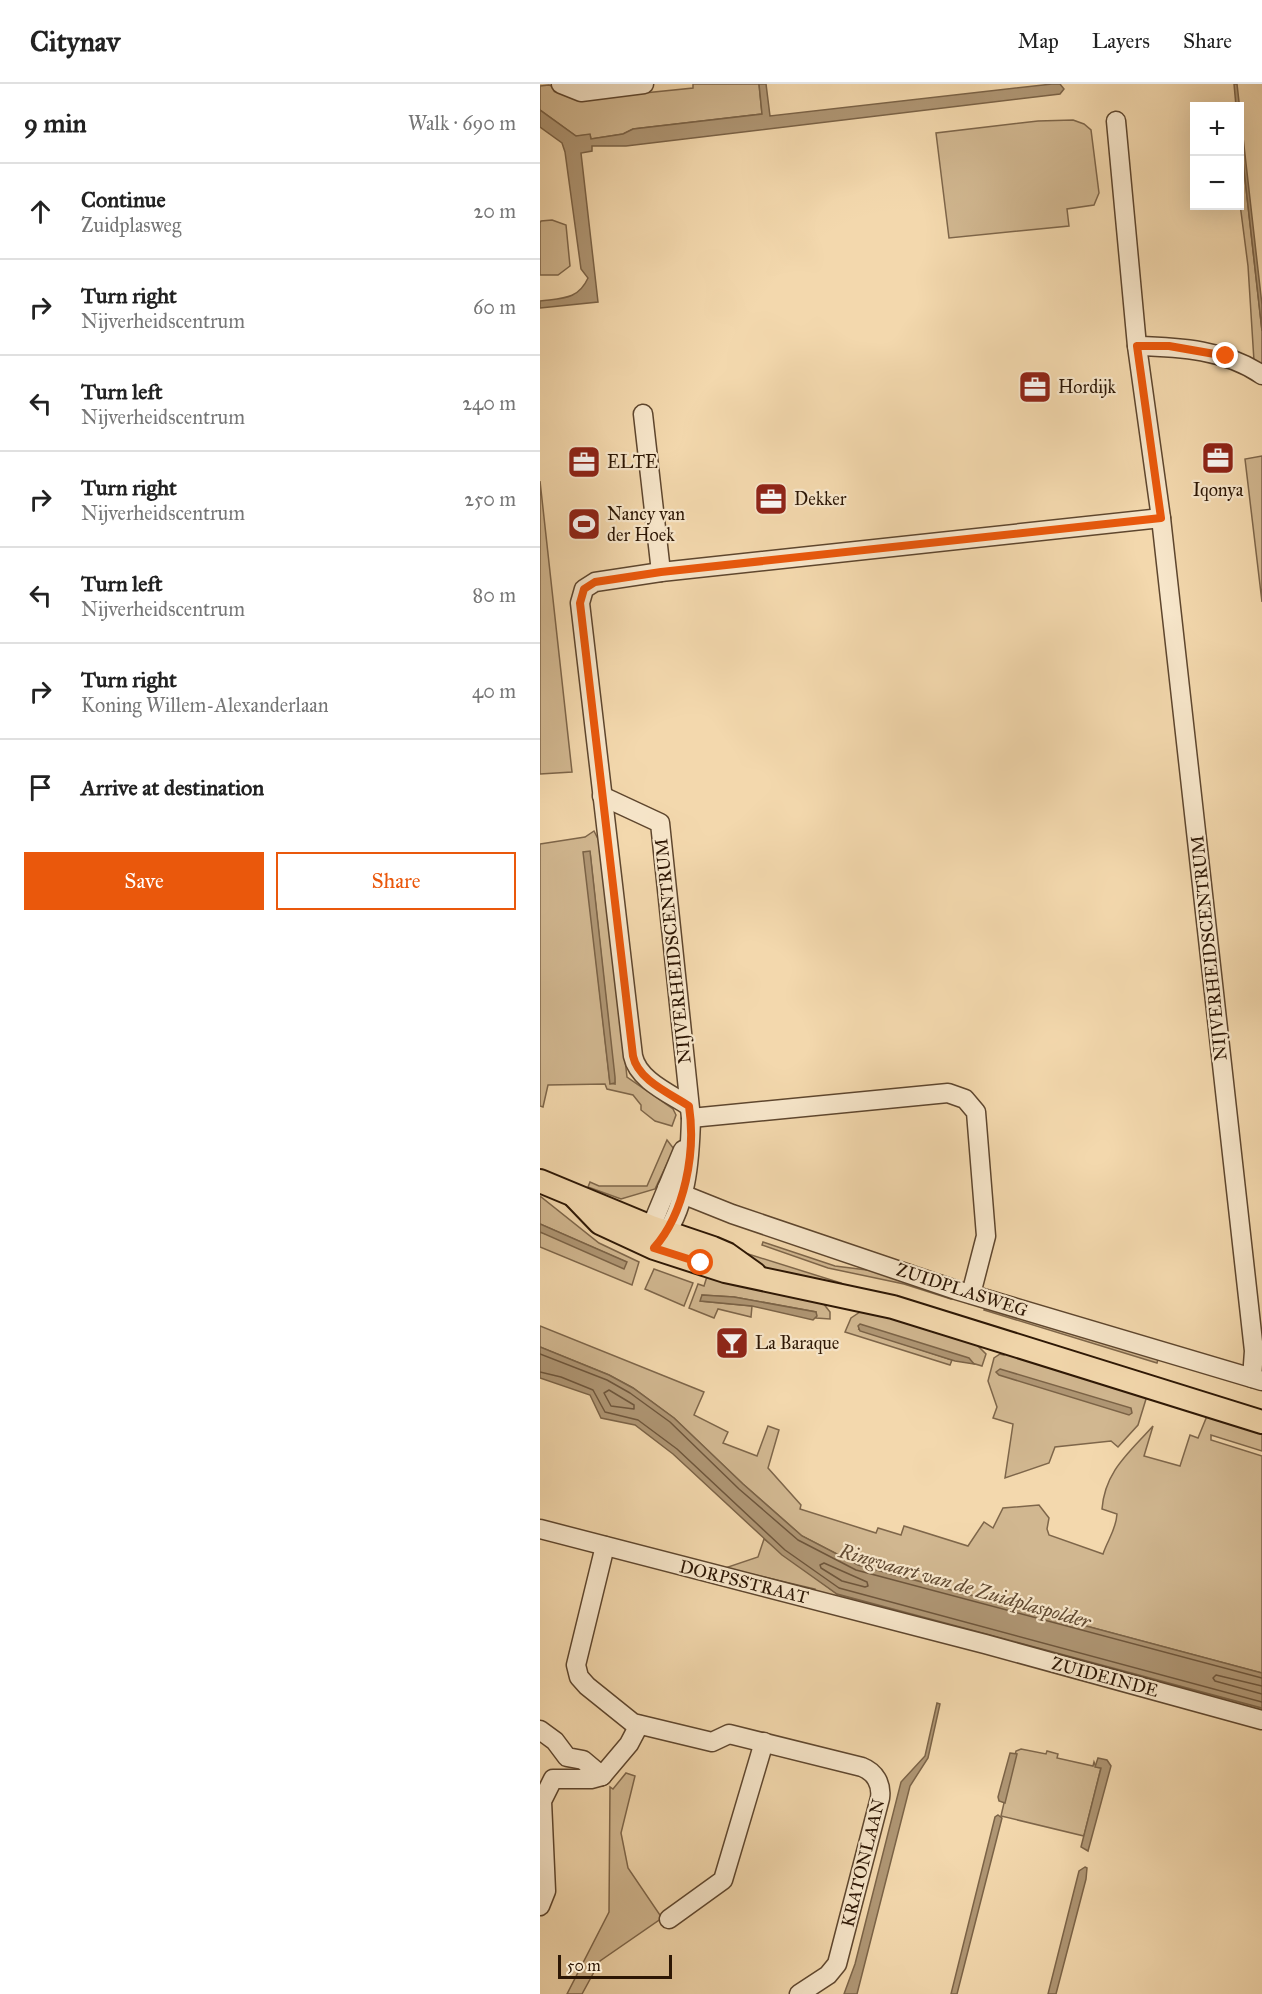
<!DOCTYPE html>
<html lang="en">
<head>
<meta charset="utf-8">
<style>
  :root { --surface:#fff; --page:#f2f2f2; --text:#222; --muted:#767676; --line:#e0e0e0; --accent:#ea580c }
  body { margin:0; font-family:"IM FELL Great Primer",serif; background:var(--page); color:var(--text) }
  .controls { position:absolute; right:18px; top:18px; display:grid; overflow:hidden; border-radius:0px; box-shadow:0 6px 24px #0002 }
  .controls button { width:54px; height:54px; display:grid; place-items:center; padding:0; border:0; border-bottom:2px solid var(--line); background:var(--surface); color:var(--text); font:30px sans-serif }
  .scale { position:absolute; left:18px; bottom:15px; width:114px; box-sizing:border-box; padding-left:6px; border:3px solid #2c1604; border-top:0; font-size:16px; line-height:21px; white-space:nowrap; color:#2c1604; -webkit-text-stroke:4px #f7e6ca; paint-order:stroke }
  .stop { position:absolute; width:18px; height:18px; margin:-14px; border:4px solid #ea580c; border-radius:50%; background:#fff }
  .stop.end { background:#ea580c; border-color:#fff; box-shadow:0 2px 6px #0008 }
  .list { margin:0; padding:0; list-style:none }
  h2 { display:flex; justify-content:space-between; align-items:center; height:78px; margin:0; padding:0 24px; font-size:26px }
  h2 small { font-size:20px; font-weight:400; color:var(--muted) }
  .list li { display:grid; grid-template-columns:39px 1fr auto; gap:18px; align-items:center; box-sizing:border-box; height:96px; padding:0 24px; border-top:2px solid var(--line) }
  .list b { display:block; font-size:22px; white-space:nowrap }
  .list p { margin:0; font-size:20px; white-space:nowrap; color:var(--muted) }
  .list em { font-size:20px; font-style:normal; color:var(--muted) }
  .actions { display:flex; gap:12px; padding:18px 24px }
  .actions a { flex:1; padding:14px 0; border:2px solid var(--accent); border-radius:0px; text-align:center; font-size:21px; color:var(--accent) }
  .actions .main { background:var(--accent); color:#fff }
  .icon { flex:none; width:33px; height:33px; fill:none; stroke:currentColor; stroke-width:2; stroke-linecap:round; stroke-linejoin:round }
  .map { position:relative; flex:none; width:722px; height:1910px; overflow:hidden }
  header { display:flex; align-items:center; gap:36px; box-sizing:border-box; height:84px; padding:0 30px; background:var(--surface); border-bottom:2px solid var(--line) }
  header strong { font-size:28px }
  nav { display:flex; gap:33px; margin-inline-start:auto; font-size:21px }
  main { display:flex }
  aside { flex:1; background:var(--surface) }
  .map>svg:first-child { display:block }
  .green { fill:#d1b790; stroke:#7e664a; stroke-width:1.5; fill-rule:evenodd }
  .water { fill:#af9674; stroke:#7b6347; stroke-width:1.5 }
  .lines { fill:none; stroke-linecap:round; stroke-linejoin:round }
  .shore { stroke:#6e563c; stroke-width:1.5 }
  .minor-casing { stroke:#5e462e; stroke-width:21 }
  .major-casing { stroke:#2c1604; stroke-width:26 }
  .minor { stroke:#f7e6ca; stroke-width:18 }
  .major { stroke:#f3d8ad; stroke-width:22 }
  .route { stroke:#ea580c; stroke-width:8 }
  .labels { text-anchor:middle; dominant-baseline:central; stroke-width:4.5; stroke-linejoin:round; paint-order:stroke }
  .poi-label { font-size:18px; fill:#2c1604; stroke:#f7e6ca; text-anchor:start }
  .street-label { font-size:18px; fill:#2c1604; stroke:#f7e6ca }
  .water-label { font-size:20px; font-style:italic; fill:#604931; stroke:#f7e6ca }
</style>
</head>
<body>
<header>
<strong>Citynav</strong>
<nav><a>Map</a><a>Layers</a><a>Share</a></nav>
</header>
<main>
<aside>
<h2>9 min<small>Walk · 690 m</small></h2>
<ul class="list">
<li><svg class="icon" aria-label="ahead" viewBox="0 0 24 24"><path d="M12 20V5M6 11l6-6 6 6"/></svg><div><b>Continue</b><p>Zuidplasweg</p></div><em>20 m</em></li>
<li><svg class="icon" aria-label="right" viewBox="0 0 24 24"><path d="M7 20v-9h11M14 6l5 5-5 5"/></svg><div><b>Turn right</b><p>Nijverheidscentrum</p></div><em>60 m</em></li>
<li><svg class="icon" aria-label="left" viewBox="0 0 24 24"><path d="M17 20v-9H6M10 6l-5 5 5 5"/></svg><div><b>Turn left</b><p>Nijverheidscentrum</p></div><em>240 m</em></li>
<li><svg class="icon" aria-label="right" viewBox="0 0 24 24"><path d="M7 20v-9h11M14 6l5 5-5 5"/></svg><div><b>Turn right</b><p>Nijverheidscentrum</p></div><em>250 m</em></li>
<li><svg class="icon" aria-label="left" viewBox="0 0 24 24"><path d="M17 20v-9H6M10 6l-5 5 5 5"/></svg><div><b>Turn left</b><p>Nijverheidscentrum</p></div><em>80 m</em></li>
<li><svg class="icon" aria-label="right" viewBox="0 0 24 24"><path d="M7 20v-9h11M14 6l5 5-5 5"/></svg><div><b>Turn right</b><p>Koning Willem-Alexanderlaan</p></div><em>40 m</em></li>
<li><svg class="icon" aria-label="arrive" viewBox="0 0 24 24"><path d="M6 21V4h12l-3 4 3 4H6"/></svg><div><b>Arrive at destination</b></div></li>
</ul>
<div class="actions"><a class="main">Save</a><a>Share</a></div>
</aside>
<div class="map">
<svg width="722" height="1910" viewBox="0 0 722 1910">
  <rect width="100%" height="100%" fill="#f3d8ad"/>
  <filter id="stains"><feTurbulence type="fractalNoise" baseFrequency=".00333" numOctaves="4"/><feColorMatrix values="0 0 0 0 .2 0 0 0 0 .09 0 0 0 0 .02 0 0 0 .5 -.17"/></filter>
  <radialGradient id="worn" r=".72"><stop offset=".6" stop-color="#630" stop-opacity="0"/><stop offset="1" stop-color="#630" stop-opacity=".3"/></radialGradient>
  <!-- green -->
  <g class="green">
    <polygon points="153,0 219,0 222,30 93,45 83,50 51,55 50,51 36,52 0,26 0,2 9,1 45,15 153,4"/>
    <polygon points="533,36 544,40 551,46 559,109 554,121 527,125 529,142 409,154 396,49 498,37"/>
    <polygon points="700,50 722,247 722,283 714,277 708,182 700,120"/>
    <polygon points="12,136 26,141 30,182 18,191 0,191 0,139 1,137"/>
    <polygon points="722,372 722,518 705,375"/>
    <polygon points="0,397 32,688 0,690"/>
    <path d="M 54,747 L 61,761 L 87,993 L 133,1025 L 136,1031 L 132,1042 L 115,1037 L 101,1026 L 101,1021 L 93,1011 L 67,1005 L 65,1000 L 8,1001 L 3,1023 L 0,1022 L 0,760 L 45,753 ZM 44,768 L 50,768 L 75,1000 L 70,999 Z"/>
    <polygon points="127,1056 134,1065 115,1105 81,1115 48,1103 50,1098 59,1102 107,1102"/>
    <polygon points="0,1112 59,1159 99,1178 92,1201 0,1163 0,1148 86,1178 0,1140"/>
    <polygon points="184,1156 205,1169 301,1199 300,1202 227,1187 182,1162"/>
    <polygon points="223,1158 295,1182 343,1188 412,1210 411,1215 364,1200 288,1184 222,1161"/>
    <polygon points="114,1185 153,1199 144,1222 105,1205"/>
    <polygon points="169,1186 283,1219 290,1228 290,1235 276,1234 276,1228 194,1213 162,1211 161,1217 212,1222 211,1233 178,1225 174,1234 149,1224 158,1200 164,1202"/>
    <polygon points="446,1221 618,1275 617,1279 444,1226"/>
    <polygon points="323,1226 440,1258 438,1262 446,1270 442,1282 318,1245 412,1276 410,1281 305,1248 311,1234"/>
    <path d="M 0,1242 L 164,1308 L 154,1331 L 188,1348 L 183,1359 L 217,1372 L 228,1342 L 239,1346 L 228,1384 L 261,1421 L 260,1425 L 336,1449 L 338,1444 L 361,1451 L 364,1442 L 428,1462 L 444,1438 L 453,1444 L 463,1424 L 499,1421 L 509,1434 L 507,1445 L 509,1451 L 563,1470 C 568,1455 576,1446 577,1430 L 562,1425 C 565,1387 589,1369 613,1342 L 604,1372 L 640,1382 L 650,1351 L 658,1354 L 667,1332 L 722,1346 L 722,1367 L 671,1351 L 671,1356 L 722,1372 L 722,1589 L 318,1481 L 262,1452 L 203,1400 L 134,1334 L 93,1304 L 69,1291 L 0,1263 Z"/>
    <polygon points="466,1266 602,1309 606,1315 598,1341 578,1363 571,1357 515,1363 509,1379 465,1394 473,1340 453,1334 457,1323 448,1297 454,1274 460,1270 464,1271"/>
    <polygon points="224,1455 297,1510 722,1624 722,1629 443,1553 417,1542 385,1538 274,1510 275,1505 185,1484 218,1473"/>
    <polygon points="481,1665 506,1670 507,1667 518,1670 517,1674 553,1682 554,1678 556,1683 561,1684 544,1752 461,1732 476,1667"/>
    <polygon points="86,1689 95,1692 81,1749 88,1784 122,1834 60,1877 42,1910 27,1910 69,1828 70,1703 73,1705"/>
  </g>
  <!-- water -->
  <g class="water">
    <path d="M 219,0 L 226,0 L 230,32 L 512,0 L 520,0 L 524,5 L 520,10 L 86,62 L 52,62 L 52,67 L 41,69 L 58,218 L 0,224 L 0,217 C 22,214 38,216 48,194 L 41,185 L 25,68 L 22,59 L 0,43 L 0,26 L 36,52 L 50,50 L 51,55 L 83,50 L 93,45 L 222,30 Z"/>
    <polygon points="694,0 697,0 722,221 722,247 700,50 700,22 696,22"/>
    <polygon points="50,767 75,993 75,999 70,1000 43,768"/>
    <polygon points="0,1140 87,1178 84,1185 0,1148"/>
    <polygon points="162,1211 194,1213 276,1228 277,1232 273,1236 212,1222 160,1217"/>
    <polygon points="320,1240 429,1274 434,1280 415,1277 320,1247 318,1242"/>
    <polygon points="0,1263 69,1291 93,1304 134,1334 203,1400 262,1452 318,1481 722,1589 722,1624 297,1510 242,1471 133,1370 95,1341 61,1334 50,1311 0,1294"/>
    <polygon points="460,1285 591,1324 592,1329 589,1331 459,1291 456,1288"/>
    <polygon points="397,1619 400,1620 388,1674 370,1702 317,1910 304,1910 315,1880 361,1698 385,1672"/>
    <polygon points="470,1669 477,1670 465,1719 459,1717 458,1713"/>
    <polygon points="558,1674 567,1676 571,1682 548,1767 541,1763 561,1684 555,1683"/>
    <polygon points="458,1731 462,1734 417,1910 411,1910 455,1733"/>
    <polygon points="545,1783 547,1784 546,1795 516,1910 508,1910 539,1787"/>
  </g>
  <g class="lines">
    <!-- shore -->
    <g class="shore">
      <polyline points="0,1270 67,1296 90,1309 130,1338 199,1405 258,1456 316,1486 722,1594"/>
      <polyline points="0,1288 21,1293 53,1306 65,1328 98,1336 137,1365 245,1466 299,1504 722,1618"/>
      <polygon points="69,1306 94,1321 94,1325 71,1322 64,1309"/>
      <polygon points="284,1479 327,1498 328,1502 325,1503 302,1497 281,1484 280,1481"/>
      <polyline points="722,1602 676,1591 673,1594 675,1597 722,1610"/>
    </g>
    <defs>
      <g id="minor">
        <polyline points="21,0 41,8 104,0"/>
        <polyline points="576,37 597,262 621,434 714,1267 712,1294"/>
        <path d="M 597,262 C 640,263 686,266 722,291"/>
        <polyline points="103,330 121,488"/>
        <path d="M 62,712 L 120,739 L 151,1034 C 150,1074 147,1127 119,1158"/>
        <path d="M 149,1022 C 129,1009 98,996 93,972 L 40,519 L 44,505 L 55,498 L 121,488 L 621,434"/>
        <polyline points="151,1034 408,1009 425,1015 436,1028 446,1152 431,1210"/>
        <polyline points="127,1104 192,1130 416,1206 722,1297"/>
        <polyline points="113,1155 111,1143 143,1066"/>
        <polyline points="0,1445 445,1560 722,1636"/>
        <path d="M 65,1462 L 36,1581 L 39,1593 L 47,1602 L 93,1639 L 172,1658 L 189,1650 L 322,1683 C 335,1688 342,1700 340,1714 L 297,1880 L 288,1891 L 259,1910"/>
        <polyline points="0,1646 15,1657 27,1673 43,1676 62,1692"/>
        <polyline points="62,1692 89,1660 99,1641"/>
        <polyline points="0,1822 6,1807 2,1717 13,1695 51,1695 62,1692"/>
        <polyline points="129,1835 183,1796 224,1658"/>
      </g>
      <g id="major">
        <polyline points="0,1097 111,1143 173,1164 187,1170 215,1190"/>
        <polyline points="35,1113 60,1139 114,1164 185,1187 353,1223 722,1338"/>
      </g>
    </defs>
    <!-- minor casing -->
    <use href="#minor" class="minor-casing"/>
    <!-- major casing -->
    <use href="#major" class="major-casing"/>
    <!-- minor -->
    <use href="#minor" class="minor"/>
    <!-- major -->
    <use href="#major" class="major"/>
  </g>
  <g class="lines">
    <!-- route -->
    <path class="route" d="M 161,1179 L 114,1164 C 145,1129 156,1068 149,1022 C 129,1009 98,996 93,972 L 40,519 L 44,505 L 55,498 L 121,488 L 621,434 L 597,262 L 629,262 L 686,272"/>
  </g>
  <!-- icons -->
  <defs>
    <symbol id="office-square" viewBox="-11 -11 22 22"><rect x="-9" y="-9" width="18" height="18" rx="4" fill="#8f2418" stroke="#f7e6ca"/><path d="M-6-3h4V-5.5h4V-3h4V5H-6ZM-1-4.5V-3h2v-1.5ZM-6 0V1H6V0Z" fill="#fff"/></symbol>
    <symbol id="stadium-square" viewBox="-11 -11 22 22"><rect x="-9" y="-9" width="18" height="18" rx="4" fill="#8f2418" stroke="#f7e6ca"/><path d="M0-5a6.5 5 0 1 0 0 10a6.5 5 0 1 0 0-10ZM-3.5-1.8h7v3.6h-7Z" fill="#fff"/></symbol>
    <symbol id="bar-square" viewBox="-11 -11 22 22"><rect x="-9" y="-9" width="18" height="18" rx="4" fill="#8f2418" stroke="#f7e6ca"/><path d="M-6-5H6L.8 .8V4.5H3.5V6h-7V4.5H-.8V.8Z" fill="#fff"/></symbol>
  </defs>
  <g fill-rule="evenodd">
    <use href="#office-square" x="476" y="284" width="38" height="38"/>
    <use href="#office-square" x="659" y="355" width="38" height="38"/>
    <use href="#office-square" x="25" y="359" width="38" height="38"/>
    <use href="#office-square" x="212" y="396" width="38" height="38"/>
    <use href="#stadium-square" x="25" y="421" width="38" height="38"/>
    <use href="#bar-square" x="173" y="1240" width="38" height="38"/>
  </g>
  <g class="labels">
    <!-- poi labels -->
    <g class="poi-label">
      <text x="518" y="303">Hordijk</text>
      <text x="67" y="378">ELTE</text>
      <text x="678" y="406" text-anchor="middle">Iqonya</text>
      <text x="254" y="415">Dekker</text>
      <text x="67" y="430">Nancy van<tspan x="67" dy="21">der Hoek</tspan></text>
      <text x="215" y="1259">La Baraque</text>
    </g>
    <!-- street labels -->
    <g class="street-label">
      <text transform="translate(669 864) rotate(-96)">NIJVERHEIDSCENTRUM</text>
      <text transform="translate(133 867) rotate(-96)">NIJVERHEIDSCENTRUM</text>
      <text transform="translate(422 1206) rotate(18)">ZUIDPLASWEG</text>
      <text transform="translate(204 1498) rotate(14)">DORPSSTRAAT</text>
      <text transform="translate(565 1593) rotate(15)">ZUIDEINDE</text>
      <text transform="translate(323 1779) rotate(-76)">KRATONLAAN</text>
    </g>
    <!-- water labels -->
    <g class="water-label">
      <text transform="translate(425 1502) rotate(16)">Ringvaart van de Zuidplaspolder</text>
    </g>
  </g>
  <rect width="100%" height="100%" filter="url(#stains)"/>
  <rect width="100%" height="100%" fill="url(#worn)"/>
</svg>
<div class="controls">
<button>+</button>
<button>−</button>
</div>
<div class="scale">50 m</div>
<div class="stop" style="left:161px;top:1179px"></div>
<div class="stop end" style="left:686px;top:272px"></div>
</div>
</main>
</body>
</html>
